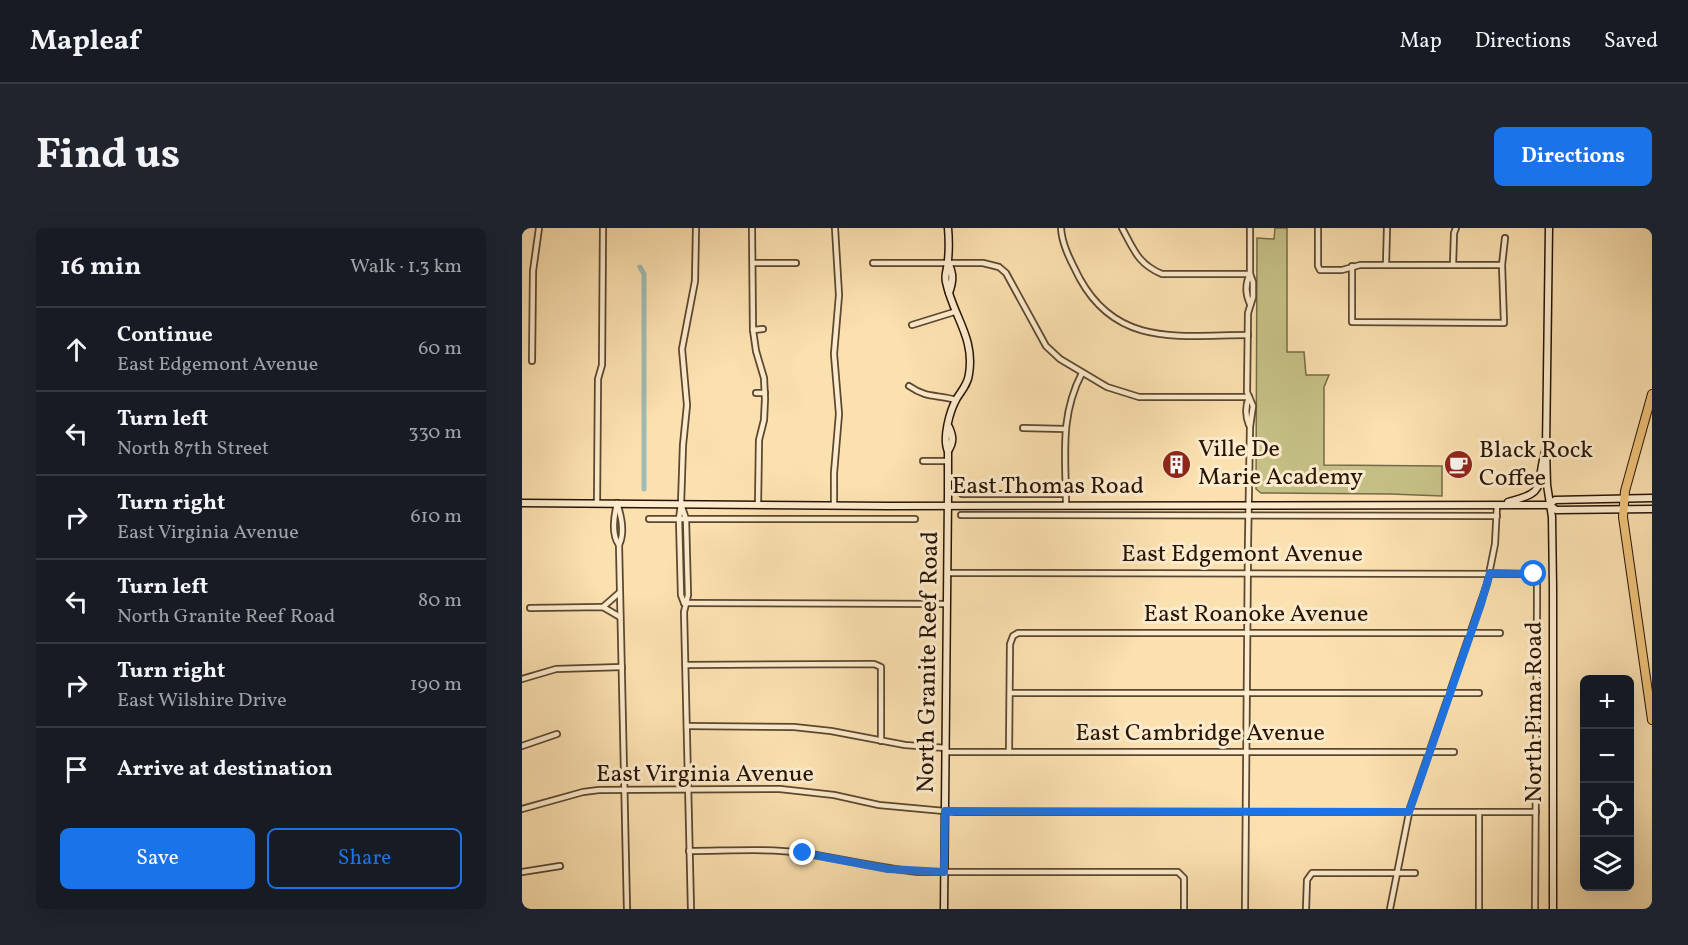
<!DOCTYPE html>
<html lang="en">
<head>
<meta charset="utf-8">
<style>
  :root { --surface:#171b24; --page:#20242c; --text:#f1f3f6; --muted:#9ea1a6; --line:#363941; --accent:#1a73e8 }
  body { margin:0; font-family:Vollkorn,serif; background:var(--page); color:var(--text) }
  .controls { position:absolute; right:18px; bottom:18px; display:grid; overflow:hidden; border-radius:9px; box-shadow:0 6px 24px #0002 }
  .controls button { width:54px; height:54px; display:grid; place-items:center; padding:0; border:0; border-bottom:2px solid var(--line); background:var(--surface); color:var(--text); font:30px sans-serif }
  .stop { position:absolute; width:18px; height:18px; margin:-14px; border:4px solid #1a73e8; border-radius:50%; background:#fff }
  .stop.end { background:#1a73e8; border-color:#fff; box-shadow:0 2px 6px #0008 }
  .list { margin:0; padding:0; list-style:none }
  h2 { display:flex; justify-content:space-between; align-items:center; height:78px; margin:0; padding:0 24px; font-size:26px }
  h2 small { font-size:20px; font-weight:400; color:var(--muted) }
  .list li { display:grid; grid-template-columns:39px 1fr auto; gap:18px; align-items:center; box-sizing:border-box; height:84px; padding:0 24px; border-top:2px solid var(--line) }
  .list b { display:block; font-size:22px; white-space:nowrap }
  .list p { margin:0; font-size:20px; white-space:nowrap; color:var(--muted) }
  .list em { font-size:20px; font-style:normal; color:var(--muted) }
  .actions { display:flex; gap:12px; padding:18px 24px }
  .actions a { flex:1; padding:14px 0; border:2px solid var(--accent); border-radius:9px; text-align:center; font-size:21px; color:var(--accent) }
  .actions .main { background:var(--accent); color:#fff }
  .icon { flex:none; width:33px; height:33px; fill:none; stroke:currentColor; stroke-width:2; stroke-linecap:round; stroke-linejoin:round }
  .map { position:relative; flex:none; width:1130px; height:681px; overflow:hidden; border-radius:9px }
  header { display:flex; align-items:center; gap:36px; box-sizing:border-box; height:84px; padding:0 30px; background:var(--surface); border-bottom:2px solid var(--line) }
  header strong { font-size:28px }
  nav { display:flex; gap:33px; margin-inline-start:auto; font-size:21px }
  .intro { display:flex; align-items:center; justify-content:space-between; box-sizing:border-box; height:144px; padding:0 36px }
  h1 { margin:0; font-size:42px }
  .button { padding:15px 27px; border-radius:9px; background:var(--accent); color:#fff; font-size:21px; font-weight:700 }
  main { display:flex; gap:36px; padding:0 36px }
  aside { flex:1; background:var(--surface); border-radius:9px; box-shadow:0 6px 24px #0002 }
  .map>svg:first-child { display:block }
  .green { fill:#c5c086; stroke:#766a46; stroke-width:1.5 }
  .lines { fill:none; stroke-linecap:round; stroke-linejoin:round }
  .canal { stroke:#a0bbb3; stroke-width:5 }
  .street-casing { stroke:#5b4730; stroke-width:8 }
  .secondary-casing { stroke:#261405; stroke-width:9 }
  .highway-casing { stroke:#261405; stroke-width:10 }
  .street { stroke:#fcebcc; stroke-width:4.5 }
  .secondary { stroke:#fcebcc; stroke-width:6 }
  .highway { stroke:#eec078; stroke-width:8 }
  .route { stroke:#1a73e8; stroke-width:8 }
  .labels { text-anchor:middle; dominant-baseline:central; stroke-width:6; stroke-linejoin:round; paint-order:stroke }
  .poi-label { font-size:24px; fill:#261405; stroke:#fcebcc; text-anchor:start }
  .street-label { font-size:24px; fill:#261405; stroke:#fcebcc }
</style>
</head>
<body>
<header>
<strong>Mapleaf</strong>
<nav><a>Map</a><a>Directions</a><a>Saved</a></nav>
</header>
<div class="intro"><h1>Find us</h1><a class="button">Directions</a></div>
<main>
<aside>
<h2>16 min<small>Walk · 1.3 km</small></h2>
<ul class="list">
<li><svg class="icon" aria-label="ahead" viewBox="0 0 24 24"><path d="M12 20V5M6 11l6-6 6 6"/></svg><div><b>Continue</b><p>East Edgemont Avenue</p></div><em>60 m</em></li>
<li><svg class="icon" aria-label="left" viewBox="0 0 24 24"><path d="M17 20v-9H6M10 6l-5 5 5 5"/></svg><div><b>Turn left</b><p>North 87th Street</p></div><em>330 m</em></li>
<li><svg class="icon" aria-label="right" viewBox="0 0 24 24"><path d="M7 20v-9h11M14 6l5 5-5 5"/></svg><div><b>Turn right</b><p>East Virginia Avenue</p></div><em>610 m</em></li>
<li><svg class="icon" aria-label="left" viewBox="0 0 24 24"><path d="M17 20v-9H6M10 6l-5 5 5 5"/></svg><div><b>Turn left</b><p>North Granite Reef Road</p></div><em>80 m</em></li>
<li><svg class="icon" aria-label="right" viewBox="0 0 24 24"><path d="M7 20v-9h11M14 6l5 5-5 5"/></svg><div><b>Turn right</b><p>East Wilshire Drive</p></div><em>190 m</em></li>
<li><svg class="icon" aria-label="arrive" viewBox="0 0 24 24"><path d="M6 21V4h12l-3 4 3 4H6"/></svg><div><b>Arrive at destination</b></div></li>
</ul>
<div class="actions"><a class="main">Save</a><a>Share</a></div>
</aside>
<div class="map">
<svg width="1130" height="681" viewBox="0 0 1130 681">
  <rect width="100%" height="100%" fill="#fbe0b0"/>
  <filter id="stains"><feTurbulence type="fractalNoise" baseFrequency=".00333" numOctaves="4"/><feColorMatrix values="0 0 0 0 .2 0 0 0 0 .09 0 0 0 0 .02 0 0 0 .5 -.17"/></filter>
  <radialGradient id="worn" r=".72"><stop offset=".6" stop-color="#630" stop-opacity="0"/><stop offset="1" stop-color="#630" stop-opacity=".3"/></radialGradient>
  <!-- green -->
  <polygon class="green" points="753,0 765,0 765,124 782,124 784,147 807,147 802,159 802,237 920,238 920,268 868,266 739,265 734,261 735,10 752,11"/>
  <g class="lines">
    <!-- canal -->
    <polyline class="canal" points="118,39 122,46 122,261"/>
    <defs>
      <g id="street">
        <polyline points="230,0 231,102 234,123 242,150 243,171 242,192 237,212 236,277"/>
        <path d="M 539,0 C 540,18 550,35 558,51 C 596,120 659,107 726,107"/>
        <path d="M 600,0 C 612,22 616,36 640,46 L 728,46"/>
        <polyline points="796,0 796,38 798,42 820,42 838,37 980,37"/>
        <polyline points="232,35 274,35"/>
        <polyline points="351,35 461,35 477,39 484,45 524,118 538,131 585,159 617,169 727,169"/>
        <polyline points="864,37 865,0"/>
        <polyline points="931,37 932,5 934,0"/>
        <polyline points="830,38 830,94 982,95 980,37 983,10"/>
        <path d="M 728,76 C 723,65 723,56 728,46"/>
        <polyline points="390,97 432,84"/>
        <polyline points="231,102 241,101"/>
        <polyline points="10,133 11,43 17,0"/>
        <path d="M 387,158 C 406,171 414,166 434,172"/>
        <polyline points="234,165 243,165"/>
        <path d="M 727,197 C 723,187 723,179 727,169"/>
        <polyline points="501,200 543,201"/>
        <polyline points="401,233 426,233"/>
        <polyline points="440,266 544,266"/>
        <polyline points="75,275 76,151 80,137 81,0"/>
        <path d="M 95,275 C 99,287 103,305 97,317 L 105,681"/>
        <path d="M 95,276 C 92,288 89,306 97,317"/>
        <polyline points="159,276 164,291 166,367 162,384 169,681"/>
        <polyline points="312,277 312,245 317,186 312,126 317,67 313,0"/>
        <path d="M 544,277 C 544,230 537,189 560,145"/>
        <polyline points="439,287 975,288"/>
        <polyline points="127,291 393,291"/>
        <polyline points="426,345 1013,346 1015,350 1015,376 1013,681"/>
        <polyline points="162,375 159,367 157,291 159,276 161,217 165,177 160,121 173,53 174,0"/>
        <polyline points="162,375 425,376"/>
        <polyline points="81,379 97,365"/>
        <polyline points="8,380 81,379 98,389"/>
        <polyline points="164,437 352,436 359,439 359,513"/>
        <polyline points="0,451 34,441 100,439"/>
        <polyline points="488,465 957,465"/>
        <polyline points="165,498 272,499 309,503 383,517 424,520"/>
        <polyline points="0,518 35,506"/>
        <polyline points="424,524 932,524"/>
        <polyline points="487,524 488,416 491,408 496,405 978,405"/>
        <polyline points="0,581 61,564 77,562 258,561 312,567 357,577 433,584 1014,584"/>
        <path d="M 167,623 C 205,623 245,620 282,625 C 320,631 357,640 396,644 L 656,644 L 662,650 L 662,681"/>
        <polyline points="0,644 38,638"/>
        <polyline points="723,681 726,316 728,199 731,178 725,164 726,85 731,69 731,54 728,46 728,0"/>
        <polyline points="784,681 785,652 790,645 893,645"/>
        <polyline points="868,681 888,580 965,356 973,316 975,277"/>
        <polyline points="957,681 957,584"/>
      </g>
      <g id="secondary">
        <polyline points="1027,0 1024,221 1025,257 1030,289 1031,360 1031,681"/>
        <path d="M 426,35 C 432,46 431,54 427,65"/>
        <path d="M 426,223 C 432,214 431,208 427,199"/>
        <path d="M 986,274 C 1027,264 1013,258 1023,224"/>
        <polyline points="0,275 366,278 1016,277 1027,277 1033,272 1130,270"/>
        <polyline points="1028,277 1034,282 1130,281"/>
        <path d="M 422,681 L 426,268 L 426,223 C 420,210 428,182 435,170 C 440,162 446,156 447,146 C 453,109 431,88 424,54 C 422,46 426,40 426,32 C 427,22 427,11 426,0"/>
      </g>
      <polyline id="highway" points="1130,166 1103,263 1101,289 1130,492"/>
    </defs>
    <!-- street casing -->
    <use href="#street" class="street-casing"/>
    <!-- secondary casing -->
    <use href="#secondary" class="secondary-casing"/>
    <!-- highway casing -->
    <use href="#highway" class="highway-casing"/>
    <!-- street -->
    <use href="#street" class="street"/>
    <!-- secondary -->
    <use href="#secondary" class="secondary"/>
    <!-- highway -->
    <use href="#highway" class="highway"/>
  </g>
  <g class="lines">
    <!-- route -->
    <polyline class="route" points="281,625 366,641 422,644 423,583 887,584 959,376 968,345 1012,346"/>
  </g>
  <!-- icons -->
  <defs>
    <symbol id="building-disc" viewBox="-11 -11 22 22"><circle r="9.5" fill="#8f2418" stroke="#fcebcc"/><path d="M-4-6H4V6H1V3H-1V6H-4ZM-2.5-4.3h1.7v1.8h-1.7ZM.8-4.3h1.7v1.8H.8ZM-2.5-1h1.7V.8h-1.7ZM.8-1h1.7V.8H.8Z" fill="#fff"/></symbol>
    <symbol id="cafe-disc" viewBox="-11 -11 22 22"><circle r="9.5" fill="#8f2418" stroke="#fcebcc"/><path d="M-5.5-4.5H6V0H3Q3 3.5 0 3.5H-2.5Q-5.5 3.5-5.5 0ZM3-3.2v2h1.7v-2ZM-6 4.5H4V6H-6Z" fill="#fff"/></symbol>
  </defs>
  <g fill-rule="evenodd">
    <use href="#building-disc" x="638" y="220" width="33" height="33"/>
    <use href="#cafe-disc" x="920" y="220" width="33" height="33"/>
  </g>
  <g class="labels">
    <!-- poi labels -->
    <g class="poi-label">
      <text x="676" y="222">Ville De<tspan x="676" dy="28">Marie Academy</tspan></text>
      <text x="957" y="223">Black Rock<tspan x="957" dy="28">Coffee</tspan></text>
    </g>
    <!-- street labels -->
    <g class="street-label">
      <text x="526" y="259">East Thomas Road</text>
      <text x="720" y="327">East Edgemont Avenue</text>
      <text x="734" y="387">East Roanoke Avenue</text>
      <text transform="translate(407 434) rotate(-89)">North Granite Reef Road</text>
      <text transform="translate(1013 484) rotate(-90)">North Pima Road</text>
      <text x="678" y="506">East Cambridge Avenue</text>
      <text x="183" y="547">East Virginia Avenue</text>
    </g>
  </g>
  <rect width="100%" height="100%" filter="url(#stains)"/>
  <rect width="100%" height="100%" fill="url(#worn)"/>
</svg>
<div class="controls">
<button>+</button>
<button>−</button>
<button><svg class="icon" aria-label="locate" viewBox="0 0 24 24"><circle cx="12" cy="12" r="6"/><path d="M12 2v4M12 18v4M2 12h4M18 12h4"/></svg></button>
<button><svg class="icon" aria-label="layers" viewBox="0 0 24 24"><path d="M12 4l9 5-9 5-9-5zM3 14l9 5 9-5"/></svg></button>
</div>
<div class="stop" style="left:1012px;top:346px"></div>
<div class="stop end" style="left:281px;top:625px"></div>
</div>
</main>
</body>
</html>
